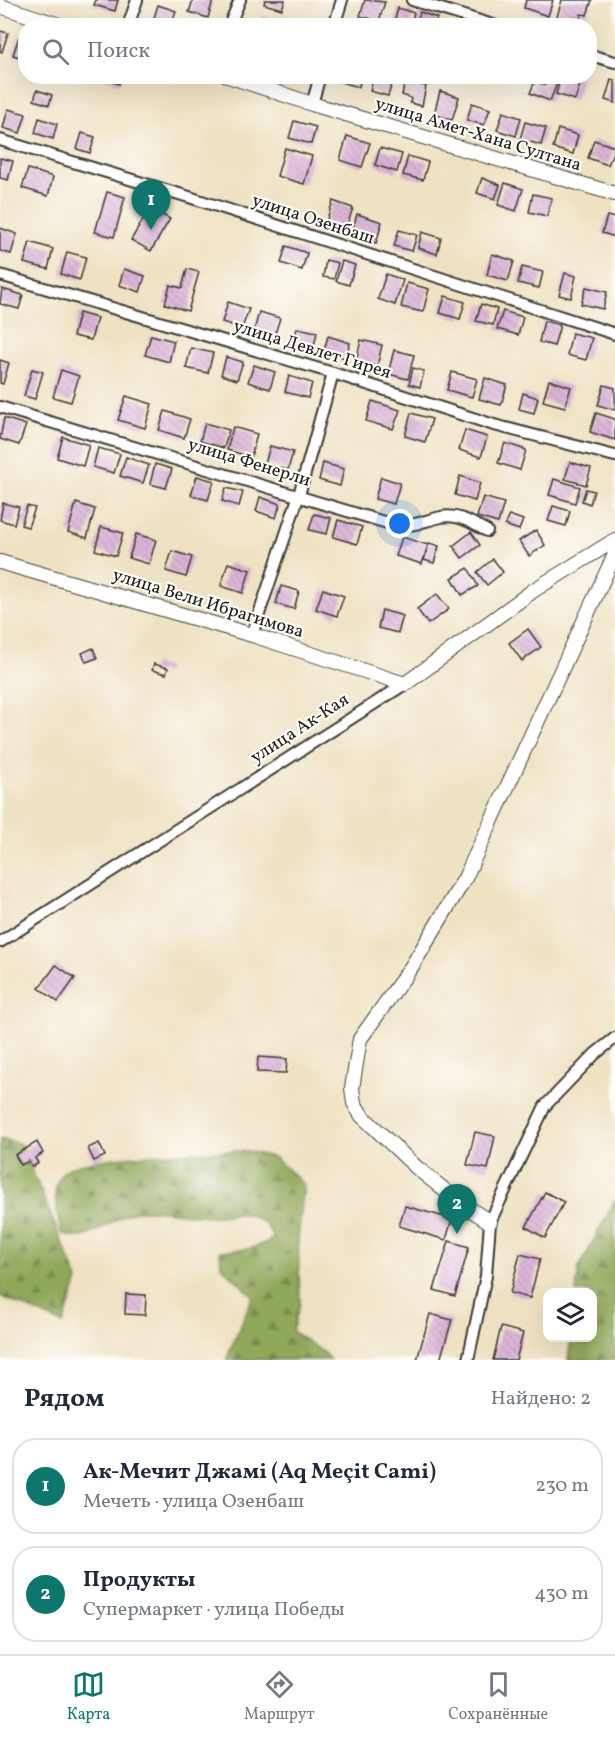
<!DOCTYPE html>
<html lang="ru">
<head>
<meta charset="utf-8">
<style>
  :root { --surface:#fff; --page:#f2f2f3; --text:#1f2937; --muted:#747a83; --line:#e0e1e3; --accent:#0f766e }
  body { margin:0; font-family:Vollkorn,serif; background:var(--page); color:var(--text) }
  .controls { position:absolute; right:18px; bottom:18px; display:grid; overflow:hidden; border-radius:12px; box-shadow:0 6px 24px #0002 }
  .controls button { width:54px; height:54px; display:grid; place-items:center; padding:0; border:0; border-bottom:2px solid var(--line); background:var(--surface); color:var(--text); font:30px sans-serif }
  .you { position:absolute; left:400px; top:524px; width:21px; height:21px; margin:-15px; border:4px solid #fff; border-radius:50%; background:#1a73e8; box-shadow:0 0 0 9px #1a73e833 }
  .badge { display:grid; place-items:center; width:39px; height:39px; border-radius:50%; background:var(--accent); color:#fff; font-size:20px; font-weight:700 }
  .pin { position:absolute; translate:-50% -50px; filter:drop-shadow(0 2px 3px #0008) }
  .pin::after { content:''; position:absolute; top:32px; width:21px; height:18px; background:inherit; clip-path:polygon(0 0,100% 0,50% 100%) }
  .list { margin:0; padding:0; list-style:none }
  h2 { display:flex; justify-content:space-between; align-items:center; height:78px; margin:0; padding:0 24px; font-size:26px }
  h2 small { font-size:20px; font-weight:400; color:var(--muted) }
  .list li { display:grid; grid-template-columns:39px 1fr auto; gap:18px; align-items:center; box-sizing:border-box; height:96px; margin:0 12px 12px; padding:0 12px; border:2px solid var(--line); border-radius:24px }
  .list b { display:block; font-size:22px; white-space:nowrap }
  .list p { margin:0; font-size:20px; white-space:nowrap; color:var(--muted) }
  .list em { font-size:20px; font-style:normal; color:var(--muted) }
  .icon { flex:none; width:33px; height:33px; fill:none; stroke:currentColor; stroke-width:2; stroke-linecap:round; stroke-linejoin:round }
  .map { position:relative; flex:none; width:615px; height:1360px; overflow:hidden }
  .search { position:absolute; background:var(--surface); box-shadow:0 6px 24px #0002; left:18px; right:18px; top:18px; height:66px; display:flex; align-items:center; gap:15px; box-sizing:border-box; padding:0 21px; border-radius:24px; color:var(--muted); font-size:22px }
  .sheet { height:294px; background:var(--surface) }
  nav { display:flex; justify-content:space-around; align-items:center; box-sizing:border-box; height:84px; border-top:2px solid var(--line); background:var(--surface); font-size:16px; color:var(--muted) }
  nav a { display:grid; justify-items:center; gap:3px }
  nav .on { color:var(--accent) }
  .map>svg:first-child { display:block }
  .forest { fill:url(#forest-firs); stroke:#56623b; stroke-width:1.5 }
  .building { fill:url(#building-back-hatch) }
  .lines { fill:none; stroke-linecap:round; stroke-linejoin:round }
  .minor-casing { stroke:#3c3a35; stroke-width:14 }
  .tertiary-casing { stroke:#3c3a35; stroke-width:16 }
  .minor { stroke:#fff; stroke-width:10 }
  .tertiary { stroke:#fff; stroke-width:14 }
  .labels { text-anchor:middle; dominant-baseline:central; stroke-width:4.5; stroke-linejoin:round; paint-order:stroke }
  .street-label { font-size:18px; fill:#1c1c1c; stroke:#fdfcf7 }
</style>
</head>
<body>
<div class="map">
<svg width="615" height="1360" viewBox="0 0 615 1360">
  <defs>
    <pattern id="forest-firs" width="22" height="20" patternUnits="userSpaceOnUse" patternTransform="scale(1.5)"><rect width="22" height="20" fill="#90a85a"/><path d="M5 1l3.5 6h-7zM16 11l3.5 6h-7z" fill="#75884a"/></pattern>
    <pattern id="building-back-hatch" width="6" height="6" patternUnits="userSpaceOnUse" patternTransform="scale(1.5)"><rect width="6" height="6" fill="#ddb4d8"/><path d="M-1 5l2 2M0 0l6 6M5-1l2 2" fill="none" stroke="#bd9ab9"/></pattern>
  </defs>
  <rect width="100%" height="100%" fill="#fdfcf7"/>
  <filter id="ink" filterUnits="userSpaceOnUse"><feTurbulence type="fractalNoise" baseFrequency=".0167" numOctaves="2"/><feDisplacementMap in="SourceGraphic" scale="12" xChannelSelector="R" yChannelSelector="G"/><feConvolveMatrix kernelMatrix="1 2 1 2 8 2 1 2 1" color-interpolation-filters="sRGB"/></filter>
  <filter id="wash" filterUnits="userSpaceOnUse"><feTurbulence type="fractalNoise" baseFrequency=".008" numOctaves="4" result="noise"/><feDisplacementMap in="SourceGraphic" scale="24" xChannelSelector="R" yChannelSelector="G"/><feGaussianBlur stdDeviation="1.35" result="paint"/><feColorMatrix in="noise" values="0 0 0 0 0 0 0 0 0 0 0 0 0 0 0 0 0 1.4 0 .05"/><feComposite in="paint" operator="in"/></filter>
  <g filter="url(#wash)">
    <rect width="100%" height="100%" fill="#efe2c3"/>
    <!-- forest -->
    <g class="forest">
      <polygon points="0,1139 21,1144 78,1280 63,1324 0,1296"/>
      <path d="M 247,1151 L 275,1158 L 304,1185 L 298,1239 L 300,1303 L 292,1331 L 323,1352 L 330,1360 L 226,1360 L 253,1296 L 221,1266 L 220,1251 C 240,1251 257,1249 273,1238 C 268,1226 264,1221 252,1216 C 240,1211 228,1216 216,1216 C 190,1217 163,1207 138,1211 C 112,1214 89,1249 62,1233 C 57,1217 49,1186 64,1171 C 81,1154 218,1151 247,1151 Z"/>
      <polygon points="615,1200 615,1360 568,1360 571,1338 592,1338 592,1292 576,1292 579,1268"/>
    </g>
    <g id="blocks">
      <!-- building -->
      <g class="building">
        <polygon points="96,0 118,0 115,11 94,5"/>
        <polygon points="193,0 213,0 208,18 189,12"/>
        <polygon points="265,0 285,0 282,9 264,4"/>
        <polygon points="365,0 385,2 379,21 360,16"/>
        <polygon points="526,0 553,0 548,16 524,8"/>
        <polygon points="562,0 592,0 587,15 581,14 580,19 573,17 571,24 556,20"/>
        <polygon points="158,5 176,11 171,26 152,24"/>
        <polygon points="398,8 414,13 410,26 393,26"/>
        <polygon points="420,12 437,18 434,26 416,26"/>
        <polygon points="262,16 282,22 281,26 259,26"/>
        <polygon points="0,31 8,33 2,52 0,51"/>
        <polygon points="19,37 26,39 26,59 13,55"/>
        <polygon points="98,76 122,76 119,84"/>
        <polygon points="338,76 361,76 359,87 337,81"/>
        <polygon points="374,76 393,79 388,96 370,91"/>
        <polygon points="406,76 419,78 417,84 426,86 422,106 410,103 411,98 402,95"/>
        <polygon points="561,76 582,78 575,100 556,94"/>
        <polygon points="549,77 558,81 550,101 530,93 535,81 545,85"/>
        <polygon points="611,80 615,81 615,103 605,100"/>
        <polygon points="37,90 52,95 49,105 34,100"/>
        <polygon points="440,91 459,97 452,120 434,114"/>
        <polygon points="472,103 490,109 484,125 467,120"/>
        <polygon points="8,109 26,114 20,133 3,128"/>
        <polygon points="503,112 521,118 516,136 497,130"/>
        <polygon points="39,118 57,124 53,139 35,133"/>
        <polygon points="294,121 316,127 311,144 289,138"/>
        <polygon points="525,122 546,128 541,145 520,139"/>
        <polygon points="558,129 578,135 573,154 553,148"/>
        <polygon points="82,133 95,137 90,153 77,149"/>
        <polygon points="347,136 370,143 362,167 340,160"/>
        <polygon points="594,140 615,147 608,165 588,158"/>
        <polygon points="285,148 312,156 304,184 277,176"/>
        <polygon points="380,148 402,154 397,172 375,165"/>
        <polygon points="408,156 428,162 423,180 403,175"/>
        <polygon points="0,158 13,161 8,180 0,178"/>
        <polygon points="28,169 53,177 48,196 22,188"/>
        <polygon points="482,178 500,185 495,199 477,193"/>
        <polygon points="505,183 523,189 516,211 498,205"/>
        <polygon points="107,192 125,197 114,237 95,232"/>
        <polygon points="533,194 552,198 547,216 529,212"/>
        <polygon points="333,201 353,208 346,228 326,222"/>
        <polygon points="150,208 170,219 151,251 131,240"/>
        <polygon points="357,214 382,222 376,243 351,236"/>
        <polygon points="607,216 615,218 615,237 602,233"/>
        <polygon points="0,228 17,234 11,254 0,251"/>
        <polygon points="399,230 417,235 412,251 394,246"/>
        <polygon points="422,232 441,238 437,254 418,248"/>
        <polygon points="30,242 53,249 48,269 24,263"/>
        <polygon points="286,246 307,253 302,270 281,263"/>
        <polygon points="67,252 86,257 80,280 61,274"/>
        <polygon points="492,254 514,261 508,281 487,275"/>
        <polygon points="326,260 338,263 334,279 323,277"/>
        <polygon points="342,261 355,265 349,285 336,281"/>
        <polygon points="522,267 543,272 539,288 518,283"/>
        <polygon points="124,269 145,276 140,292 119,285"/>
        <polygon points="187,269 199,272 188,311 165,304 170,285 182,288"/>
        <polygon points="565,273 576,276 571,298 559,295"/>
        <polygon points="386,274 403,280 395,305 378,299"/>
        <polygon points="407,283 429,289 423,312 401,307"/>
        <polygon points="586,287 607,292 603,309 581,304"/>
        <polygon points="2,289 23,295 19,309 0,304"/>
        <polygon points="445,296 465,302 460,319 440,313"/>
        <polygon points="228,302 249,309 242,328 222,322"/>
        <polygon points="481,304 497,309 493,325 476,321"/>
        <polygon points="503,311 523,317 518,335 497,329"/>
        <polygon points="259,312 280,318 274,337 254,331"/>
        <polygon points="79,313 97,318 91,340 73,336"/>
        <polygon points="544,321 560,325 554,346 539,342"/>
        <polygon points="297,328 317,332 314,346 294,342"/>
        <polygon points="572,333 592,338 586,360 567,355"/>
        <polygon points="151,335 174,341 169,362 145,355"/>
        <polygon points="328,336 350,343 345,358 324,351"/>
        <polygon points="361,340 382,345 377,367 356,362"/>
        <polygon points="191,348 213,353 208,373 186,368"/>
        <polygon points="394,350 414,355 408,379 388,374"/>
        <polygon points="226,357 243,362 237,380 221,375"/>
        <polygon points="0,360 9,363 3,384 0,383"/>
        <polygon points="254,365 275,372 270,389 248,382"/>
        <polygon points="413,368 424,371 420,387 409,384"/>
        <polygon points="32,369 43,372 35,399 24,396"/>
        <polygon points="61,370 79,376 71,402 53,397"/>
        <polygon points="452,372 477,379 472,397 447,390"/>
        <polygon points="289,376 312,383 308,398 285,392"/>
        <polygon points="485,378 507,385 501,405 479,399"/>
        <polygon points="549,380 571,387 565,407 543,401"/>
        <polygon points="604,385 615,388 615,410 598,405"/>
        <polygon points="523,393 538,398 534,413 519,409"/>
        <polygon points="126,396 152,404 145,428 118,420"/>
        <polygon points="372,401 400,410 393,429 366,421"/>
        <polygon points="165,411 190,419 184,438 159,430"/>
        <polygon points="411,413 432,419 425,442 405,436"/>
        <polygon points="596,413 615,419 615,440 590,432"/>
        <polygon points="4,418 26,425 19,445 0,439"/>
        <polygon points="205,423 229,430 224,448 200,441"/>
        <polygon points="233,427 257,434 251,457 227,450"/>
        <polygon points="465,430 487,437 481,457 459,450"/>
        <polygon points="63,437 89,445 83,466 57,458"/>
        <polygon points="505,443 526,450 520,470 498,463"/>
        <polygon points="270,446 293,452 288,470 265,464"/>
        <polygon points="98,448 120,454 114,473 93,467"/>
        <polygon points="126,457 149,465 143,483 120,476"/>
        <polygon points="570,462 591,468 586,485 565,479"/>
        <polygon points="323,463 344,469 340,486 319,480"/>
        <polygon points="155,464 172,469 166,488 150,484"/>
        <polygon points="197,476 214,481 208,500 191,495"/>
        <polygon points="460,476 480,483 475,501 455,495"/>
        <polygon points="381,477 400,483 394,504 375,499"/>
        <polygon points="554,479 580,487 575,503 549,495"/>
        <polygon points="226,488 243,492 239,506 222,501"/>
        <polygon points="586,489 594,491 590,504 582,501"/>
        <polygon points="260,497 280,504 276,518 256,511"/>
        <polygon points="483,497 504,503 498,523 477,517"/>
        <polygon points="3,503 19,507 14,524 0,520"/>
        <polygon points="76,503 95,509 87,538 68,532"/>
        <polygon points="27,506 35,508 28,527 21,525"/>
        <polygon points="553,506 570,511 566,526 548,521"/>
        <polygon points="314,514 331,518 327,534 309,530"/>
        <polygon points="509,515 523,520 519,530 505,525"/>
        <polygon points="338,520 362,527 357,544 333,537"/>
        <polygon points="101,527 123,533 116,556 95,550"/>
        <polygon points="536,530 545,545 529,556 519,541"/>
        <polygon points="471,532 480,545 462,558 453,546"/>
        <polygon points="136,534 156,540 149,564 129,558"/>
        <polygon points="402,537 428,545 422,564 396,556"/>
        <polygon points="429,543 439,546 434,563 424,560"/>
        <polygon points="172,551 192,557 186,577 166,571"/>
        <polygon points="493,559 503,572 487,585 477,572"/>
        <polygon points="228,563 250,570 243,593 221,586"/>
        <polygon points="468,568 478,586 462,595 452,578"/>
        <polygon points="281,586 299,591 294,609 276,604"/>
        <polygon points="323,589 344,596 337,616 316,609"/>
        <polygon points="437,594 449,609 428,624 417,609"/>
        <polygon points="382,610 403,616 398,633 378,628"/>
        <polygon points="528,629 541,647 522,661 509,643"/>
        <polygon points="93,648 97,658 86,662 82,653"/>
        <polygon points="154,664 168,668 166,674 152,670"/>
        <polygon points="56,965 75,978 58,1002 39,988"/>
        <polygon points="258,1057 287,1059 286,1073 257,1072"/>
        <polygon points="475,1132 495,1136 488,1169 467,1165"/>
        <polygon points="37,1142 43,1153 35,1158 38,1163 32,1167 29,1161 21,1165 15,1155"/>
        <polygon points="99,1143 105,1156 94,1161 88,1148"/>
        <polygon points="545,1192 564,1202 545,1238 526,1227"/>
        <polygon points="405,1206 452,1219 446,1240 399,1226"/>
        <polygon points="449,1241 469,1247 455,1296 434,1290"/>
        <polygon points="520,1254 540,1259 530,1298 510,1293"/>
        <polygon points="126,1294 146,1295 145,1315 125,1314"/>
        <polygon points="430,1314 452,1320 440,1360 417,1360"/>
        <polygon points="501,1327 523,1333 516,1360 493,1360"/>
      </g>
    </g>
  </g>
  <g filter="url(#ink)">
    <use href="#blocks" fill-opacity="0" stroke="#3c3a35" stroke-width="1.5"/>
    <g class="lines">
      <defs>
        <g id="minor">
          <polyline points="412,0 496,26"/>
          <polyline points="128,26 137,0"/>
          <polyline points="229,26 240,0"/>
          <polyline points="334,26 342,0"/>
          <polyline points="590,55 615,62"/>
          <polyline points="312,104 320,76"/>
          <polyline points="0,140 189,197 615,334"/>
          <polyline points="0,275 333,373 494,425 615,456"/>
          <path d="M 0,407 L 394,525 C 415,527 422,521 441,517 C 458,513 473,524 487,531"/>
          <polyline points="252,635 299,495 333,373"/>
          <polyline points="0,942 405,684"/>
          <polyline points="468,1360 486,1276 490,1222 545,1106 595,1054 615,1038"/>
        </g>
        <g id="tertiary">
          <polyline points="0,6 62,26"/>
          <polyline points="228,76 312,104 615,194"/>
          <polyline points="0,562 252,635 405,684 534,590 615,540"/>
          <polyline points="490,1222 462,1204 417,1168 362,1116 354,1103 352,1088 360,1039 412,966 465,878 615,554"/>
        </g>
      </defs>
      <!-- minor casing -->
      <use href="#minor" class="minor-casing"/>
      <!-- tertiary casing -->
      <use href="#tertiary" class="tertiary-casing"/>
      <!-- minor -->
      <use href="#minor" class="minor"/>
      <!-- tertiary -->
      <use href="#tertiary" class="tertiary"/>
    </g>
  </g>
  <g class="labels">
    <!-- street labels -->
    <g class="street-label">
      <text transform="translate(478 135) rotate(17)">улица Амет-Хана Султана</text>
      <text transform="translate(313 220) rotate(18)">улица Озенбаш</text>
      <text transform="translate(312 350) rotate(17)">улица Девлет Гирея</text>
      <text transform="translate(249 463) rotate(17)">улица Фенерли</text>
      <text transform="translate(208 604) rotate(17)">улица Вели Ибрагимова</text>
      <text transform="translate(300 729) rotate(-33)">улица Ак-Кая</text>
    </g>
  </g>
</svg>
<div class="controls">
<button><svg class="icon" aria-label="layers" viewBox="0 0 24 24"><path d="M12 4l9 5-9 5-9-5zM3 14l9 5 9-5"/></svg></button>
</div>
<div class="you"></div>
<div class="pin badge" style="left:151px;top:230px">1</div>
<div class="pin badge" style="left:457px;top:1234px">2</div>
<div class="search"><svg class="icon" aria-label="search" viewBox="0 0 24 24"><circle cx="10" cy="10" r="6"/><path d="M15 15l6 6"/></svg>Поиск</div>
</div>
<section class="sheet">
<h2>Рядом<small>Найдено: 2</small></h2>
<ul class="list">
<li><span class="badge">1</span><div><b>Ак-Мечит Джамі (Aq Meçit Cami)</b><p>Мечеть · улица Озенбаш</p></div><em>230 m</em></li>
<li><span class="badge">2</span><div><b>Продукты</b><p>Супермаркет · улица Победы</p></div><em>430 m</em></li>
</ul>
</section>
<nav>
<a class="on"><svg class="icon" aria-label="map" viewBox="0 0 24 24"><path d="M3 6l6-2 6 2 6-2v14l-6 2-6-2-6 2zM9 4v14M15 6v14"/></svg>Карта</a>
<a><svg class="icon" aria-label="directions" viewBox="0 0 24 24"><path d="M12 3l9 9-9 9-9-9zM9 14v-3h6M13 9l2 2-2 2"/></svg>Маршрут</a>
<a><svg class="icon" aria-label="saved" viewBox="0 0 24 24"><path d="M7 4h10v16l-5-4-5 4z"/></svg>Сохранённые</a>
</nav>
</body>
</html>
